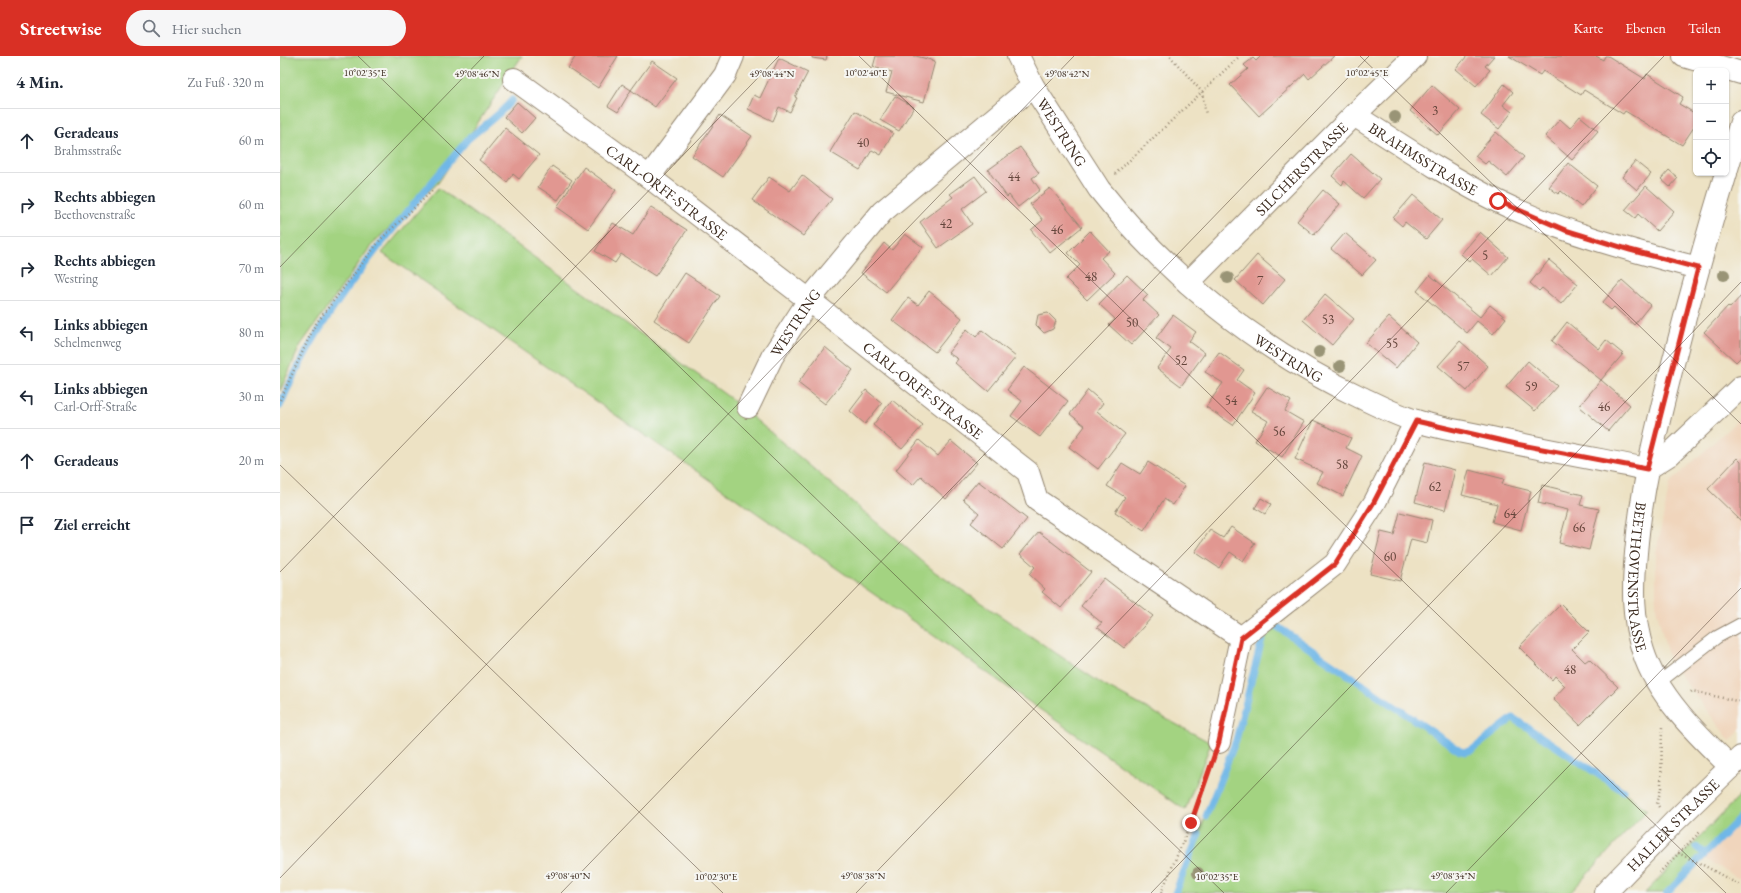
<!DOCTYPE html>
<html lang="de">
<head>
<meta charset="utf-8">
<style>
  :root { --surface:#fff; --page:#f6f6f7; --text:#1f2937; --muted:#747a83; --line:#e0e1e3; --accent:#d93025 }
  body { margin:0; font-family:"EB Garamond",serif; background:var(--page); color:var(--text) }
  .controls { position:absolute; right:12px; top:12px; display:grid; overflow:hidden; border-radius:6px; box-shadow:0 1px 3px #0004 }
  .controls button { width:36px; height:36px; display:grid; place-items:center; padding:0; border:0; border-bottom:1px solid var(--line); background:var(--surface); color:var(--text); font:20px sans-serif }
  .stop { position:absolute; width:12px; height:12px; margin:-9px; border:3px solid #d93025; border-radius:50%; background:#fff }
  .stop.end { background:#d93025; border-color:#fff; box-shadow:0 1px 4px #0008 }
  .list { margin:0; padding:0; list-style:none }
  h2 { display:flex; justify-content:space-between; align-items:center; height:52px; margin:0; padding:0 16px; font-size:17px }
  h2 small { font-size:13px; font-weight:400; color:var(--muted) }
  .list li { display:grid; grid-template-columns:26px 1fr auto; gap:12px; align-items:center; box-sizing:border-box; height:64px; padding:0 16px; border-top:1px solid var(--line) }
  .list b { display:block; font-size:15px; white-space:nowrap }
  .list p { margin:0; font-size:13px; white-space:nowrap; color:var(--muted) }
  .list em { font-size:13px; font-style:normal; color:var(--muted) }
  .icon { flex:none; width:22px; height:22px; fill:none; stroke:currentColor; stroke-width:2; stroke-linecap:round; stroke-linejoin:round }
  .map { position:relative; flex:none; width:1461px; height:837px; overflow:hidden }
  header { display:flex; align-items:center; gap:24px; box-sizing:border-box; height:56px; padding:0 20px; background:var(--accent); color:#fff }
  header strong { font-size:19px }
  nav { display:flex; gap:22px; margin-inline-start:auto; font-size:14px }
  .search { width:280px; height:36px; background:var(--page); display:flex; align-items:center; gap:10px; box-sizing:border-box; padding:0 14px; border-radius:22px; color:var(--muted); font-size:15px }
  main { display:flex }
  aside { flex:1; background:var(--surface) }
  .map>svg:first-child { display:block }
  .built { fill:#f0d5bc }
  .green { fill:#a3d381; stroke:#6f7e50 }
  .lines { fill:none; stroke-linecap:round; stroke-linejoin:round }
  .stream { stroke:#6fb7e7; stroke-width:7 }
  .building { fill:#e19791 }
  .service-casing { stroke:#948671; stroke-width:14 }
  .minor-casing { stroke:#948671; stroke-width:24 }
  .secondary-casing { stroke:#948671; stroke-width:24 }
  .path { stroke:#948671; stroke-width:2.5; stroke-dasharray:1 3; stroke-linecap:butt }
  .service { stroke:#fff; stroke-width:12 }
  .minor { stroke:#fff; stroke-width:22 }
  .secondary { stroke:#fff; stroke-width:22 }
  .tree { fill:#999476 }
  .route { stroke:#d93025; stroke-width:5 }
  .ticks { fill:none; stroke:#3b2a1e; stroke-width:1; stroke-opacity:0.45 }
  .labels { text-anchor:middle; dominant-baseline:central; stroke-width:4; stroke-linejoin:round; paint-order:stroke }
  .number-label { font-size:13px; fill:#64453b }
  .street-label { font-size:15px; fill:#3b2a1e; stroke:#f6f6f2 }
  .ticks-label { font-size:10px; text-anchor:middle; fill:#3b2a1e; stroke:#f6f6f2; stroke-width:4; stroke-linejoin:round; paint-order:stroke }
</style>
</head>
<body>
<header>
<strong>Streetwise</strong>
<div class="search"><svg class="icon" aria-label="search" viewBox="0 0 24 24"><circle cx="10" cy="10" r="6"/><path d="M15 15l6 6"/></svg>Hier suchen</div>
<nav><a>Karte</a><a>Ebenen</a><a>Teilen</a></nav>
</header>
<main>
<aside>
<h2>4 Min.<small>Zu Fuß · 320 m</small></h2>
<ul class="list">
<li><svg class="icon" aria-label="ahead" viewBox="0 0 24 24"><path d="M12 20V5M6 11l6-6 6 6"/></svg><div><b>Geradeaus</b><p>Brahmsstraße</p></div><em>60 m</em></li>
<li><svg class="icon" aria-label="right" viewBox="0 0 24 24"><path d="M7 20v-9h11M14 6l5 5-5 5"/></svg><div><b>Rechts abbiegen</b><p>Beethovenstraße</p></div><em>60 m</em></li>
<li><svg class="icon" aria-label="right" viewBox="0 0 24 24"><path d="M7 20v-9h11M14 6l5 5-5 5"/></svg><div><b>Rechts abbiegen</b><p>Westring</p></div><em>70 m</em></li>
<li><svg class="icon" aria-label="left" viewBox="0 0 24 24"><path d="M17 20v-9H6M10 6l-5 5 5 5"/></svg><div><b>Links abbiegen</b><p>Schelmenweg</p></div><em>80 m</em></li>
<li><svg class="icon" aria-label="left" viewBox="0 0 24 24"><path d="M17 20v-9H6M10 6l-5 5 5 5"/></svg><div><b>Links abbiegen</b><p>Carl-Orff-Straße</p></div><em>30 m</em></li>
<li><svg class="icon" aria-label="ahead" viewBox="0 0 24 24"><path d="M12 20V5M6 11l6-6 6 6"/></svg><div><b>Geradeaus</b></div><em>20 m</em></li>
<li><svg class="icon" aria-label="arrive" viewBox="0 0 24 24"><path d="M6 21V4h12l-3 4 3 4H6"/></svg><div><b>Ziel erreicht</b></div></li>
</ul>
</aside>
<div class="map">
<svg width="1461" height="837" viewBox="0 0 1461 837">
  <rect width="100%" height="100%" fill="#f6f6f2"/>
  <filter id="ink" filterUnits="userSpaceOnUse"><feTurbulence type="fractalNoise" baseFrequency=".025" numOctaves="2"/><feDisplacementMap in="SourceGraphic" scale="8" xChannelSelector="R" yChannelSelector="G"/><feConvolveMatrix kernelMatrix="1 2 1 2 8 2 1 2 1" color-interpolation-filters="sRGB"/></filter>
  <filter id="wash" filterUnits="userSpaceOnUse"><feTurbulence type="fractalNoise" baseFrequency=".012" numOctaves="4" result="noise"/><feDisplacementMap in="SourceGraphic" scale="16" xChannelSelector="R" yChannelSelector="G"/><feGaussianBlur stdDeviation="0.9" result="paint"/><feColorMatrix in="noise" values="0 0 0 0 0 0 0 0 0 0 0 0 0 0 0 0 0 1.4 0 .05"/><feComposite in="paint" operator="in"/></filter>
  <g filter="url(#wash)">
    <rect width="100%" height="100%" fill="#ede2c4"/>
    <!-- built -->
    <g class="built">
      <polygon points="1461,361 1461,674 1450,685 1389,604 1376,552 1376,497 1390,427"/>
      <polygon points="1461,760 1461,824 1424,802"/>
    </g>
    <!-- green -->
    <g class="green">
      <polygon points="0,0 242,0 158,127 93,187 20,290 0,335"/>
      <polygon points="158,132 450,342 655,516 825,630 931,687 905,754 102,197"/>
      <polygon points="995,568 1180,695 1186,696 1192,694 1233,662 1343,735 1367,754 1290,837 895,837 956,684 966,652 985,572"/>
      <polygon points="1461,738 1461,759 1389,837 1365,837"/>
    </g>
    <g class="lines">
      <!-- stream -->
      <g class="stream">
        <path d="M 0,350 C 42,248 119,167 188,83 C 203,70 219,60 232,44"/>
        <polyline points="926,760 956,684 985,572 987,569 992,567 1180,695 1186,696 1192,694 1233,662 1343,735"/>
        <polyline points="1416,791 1425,798"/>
        <polyline points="895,837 919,778"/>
        <polyline points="1387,837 1461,761"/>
      </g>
    </g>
    <g id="blocks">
      <!-- building -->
      <g class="building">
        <polygon points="296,0 338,0 318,32 288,12"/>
        <polygon points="532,0 547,0 546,4 532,2"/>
        <polygon points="596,0 636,0 655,5 644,46 606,36 612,16 593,11"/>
        <polygon points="981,0 1054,0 1029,23 1025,18 979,60 950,29 968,13 964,9 973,2 976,5"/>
        <polygon points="1187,0 1214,0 1205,10 1210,14 1196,30 1176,13"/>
        <polygon points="1229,0 1316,0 1323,4 1325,0 1328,0 1365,23 1367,18 1403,41 1399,48 1416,58 1416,68 1402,89 1345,55 1343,58 1304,34 1301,39 1263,15 1260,19"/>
        <polygon points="499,2 528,16 515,41 517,42 510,56 499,51 493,65 468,53 474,39 480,42"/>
        <polygon points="372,5 397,22 375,51 351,34"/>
        <polygon points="342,28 351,34 338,56 328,50"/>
        <polygon points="1224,28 1233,36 1223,49 1232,56 1219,73 1201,59"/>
        <polygon points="1152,29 1180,54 1158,79 1130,55"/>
        <polygon points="615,40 634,51 619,75 600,64"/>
        <polygon points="237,46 255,62 242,77 224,61"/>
        <polygon points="575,55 613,77 601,99 592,94 580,114 550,96"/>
        <polygon points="440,59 472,80 443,121 412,100"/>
        <polygon points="1300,60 1318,75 1292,104 1265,80 1280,63 1290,72"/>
        <polygon points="225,72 259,99 239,123 233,118 227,126 199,104"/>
        <polygon points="1216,76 1244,101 1227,121 1208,105 1205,108 1195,100"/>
        <polygon points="740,91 759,117 752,122 760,134 738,151 729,139 727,141 708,114"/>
        <polygon points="1071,98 1100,123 1083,142 1064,125 1062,129 1052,120"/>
        <polygon points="1355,105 1371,118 1357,134 1342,121"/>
        <polygon points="1288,107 1317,130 1301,151 1281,135 1278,138 1269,131"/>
        <polygon points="272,110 292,124 278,144 258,131"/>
        <polygon points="304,111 336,134 308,173 277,151"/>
        <polygon points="1389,114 1398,122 1390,131 1381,123"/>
        <polygon points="522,119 552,143 523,180 472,144 489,121 510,135"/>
        <polygon points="695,120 706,135 682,153 692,168 658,192 640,166 673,141 670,138"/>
        <polygon points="1366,130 1394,155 1377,175 1358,158 1355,162 1345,154"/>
        <polygon points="770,132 802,171 770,197 751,174 763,164 750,148"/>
        <polygon points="1043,134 1060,148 1034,179 1017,165"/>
        <polygon points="1133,139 1162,164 1146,183 1125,166 1122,170 1113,162"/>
        <polygon points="371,151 407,174 375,220 341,198 335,207 315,195 333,167 353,179"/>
        <polygon points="810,175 829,195 821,202 835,217 807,244 786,223 800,209 788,197"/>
        <polygon points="1200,176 1228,201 1212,220 1192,203 1190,206 1181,198"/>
        <polygon points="1065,177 1096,204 1082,219 1051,193"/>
        <polygon points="625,178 643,191 606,236 581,217 604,187 612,194"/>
        <polygon points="977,199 1005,223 983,249 955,224"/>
        <polygon points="1269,204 1298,228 1281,248 1262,232 1259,235 1250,227"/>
        <polygon points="405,217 440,240 409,287 374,264"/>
        <polygon points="847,219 868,239 863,244 879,259 851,289 829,269 835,263 819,248"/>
        <polygon points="1150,219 1200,261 1210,249 1226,262 1213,278 1197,265 1187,277 1137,235"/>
        <polygon points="1342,224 1370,249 1354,269 1334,251 1331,254 1322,247"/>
        <polygon points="649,235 682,262 655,296 612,264 628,242 638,249"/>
        <polygon points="1045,238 1074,263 1052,289 1023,264"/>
        <polygon points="1461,240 1461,301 1456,306 1424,276 1448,250 1450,252"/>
        <polygon points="768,257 776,265 773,273 764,277 756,269 758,259"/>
        <polygon points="893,259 916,276 909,285 925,297 901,330 877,312 891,293 876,282"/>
        <polygon points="1109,261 1137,286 1116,312 1086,287"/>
        <polygon points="1287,266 1319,293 1326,284 1343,298 1321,324 1272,285"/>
        <polygon points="687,273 696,281 702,274 736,301 708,335 675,307 678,303 668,297"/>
        <polygon points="1180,285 1208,310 1187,335 1158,310"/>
        <polygon points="545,291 573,314 545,348 518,327"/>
        <polygon points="939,296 964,314 957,324 975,337 953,369 926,351 943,327 925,316"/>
        <polygon points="1248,305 1277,330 1255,355 1226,331"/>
        <polygon points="744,311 788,345 760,381 731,360 742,345 727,334"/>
        <polygon points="1321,324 1350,349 1328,375 1299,350"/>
        <polygon points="987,331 1011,345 1005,355 1024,366 1002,401 975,385 988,365 971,355"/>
        <polygon points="586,334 602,347 585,368 570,355"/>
        <polygon points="808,334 823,347 817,355 845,378 818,413 789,391 805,370 790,358"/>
        <polygon points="612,344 643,369 622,393 593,369"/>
        <polygon points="1033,364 1071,382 1066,392 1082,400 1063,440 1037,427 1043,416 1015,403"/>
        <polygon points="639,384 658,400 671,385 697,407 666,443 641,420 633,429 616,414"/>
        <polygon points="1457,402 1461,406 1461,465 1428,433"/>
        <polygon points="868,406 905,430 893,449 884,443 864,475 835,456 845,441 827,430 842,407 860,418"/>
        <polygon points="1145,406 1175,414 1165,454 1135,446"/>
        <polygon points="1189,414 1224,423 1222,428 1251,435 1241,474 1212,466 1217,448 1182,439"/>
        <polygon points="698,425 747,463 723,493 691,467 699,457 683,443"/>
        <polygon points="1262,429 1303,439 1300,449 1319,453 1309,494 1279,487 1288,454 1258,447"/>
        <polygon points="981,442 991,448 985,458 975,452"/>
        <polygon points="1120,456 1152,464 1147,487 1131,483 1120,525 1090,518 1101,476 1114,479"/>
        <polygon points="951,471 975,487 963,505 950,496 939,512 915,496 930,474 943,482"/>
        <polygon points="759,476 811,516 781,552 762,536 765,533 749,518 755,511 740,498"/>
        <polygon points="824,522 873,560 844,592 817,571 822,567 801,550"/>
        <polygon points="1281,548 1309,576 1292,593 1305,606 1309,603 1338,631 1300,669 1273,643 1285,630 1275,620 1272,624 1239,591"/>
      </g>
    </g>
  </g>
  <g filter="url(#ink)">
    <use href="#blocks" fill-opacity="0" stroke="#948671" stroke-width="1"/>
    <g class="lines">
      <defs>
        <polyline id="service" points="1378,627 1437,581 1461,568"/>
        <g id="minor">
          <path id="s1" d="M 738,0 L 753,30 L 819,133 C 888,220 978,293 1078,340 C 1097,349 1116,359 1136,365 C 1156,371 1178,375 1198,379 C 1254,392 1311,402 1367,413"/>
          <polyline points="1404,0 1461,17"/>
          <path id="s2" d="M 234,23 L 369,121 L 529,244 L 748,416 L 757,444 L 961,582 L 939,686"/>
          <path id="s3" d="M 1074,59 C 1121,89 1167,120 1217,145 C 1281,176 1349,194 1418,212"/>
          <polyline points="1446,116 1461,66"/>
          <path id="s4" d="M 1446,117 C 1426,183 1408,248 1391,315 C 1376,375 1361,434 1356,497 C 1353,530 1352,562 1363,595 C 1377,640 1418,679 1451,711"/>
          <polyline points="369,121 445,19 453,0"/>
          <path id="s5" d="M 908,227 L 1074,59 L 1135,0"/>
          <path id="s6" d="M 468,351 L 492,301 L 529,244 L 602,156 L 753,30"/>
          <polyline points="1367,413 1389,399 1461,331"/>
          <polyline points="961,582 1055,508 1095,446 1136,365"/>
        </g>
        <g id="secondary">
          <path id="s7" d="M 1325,837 L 1395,765 L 1461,701"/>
        </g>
      </defs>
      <!-- service casing -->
      <use href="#service" class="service-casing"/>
      <!-- minor casing -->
      <use href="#minor" class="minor-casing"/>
      <!-- secondary casing -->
      <use href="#secondary" class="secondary-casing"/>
      <!-- path -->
      <g class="path">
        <polyline points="890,0 922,36 926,59"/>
        <polyline points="835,118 960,0"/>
        <polyline points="0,344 35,269 101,183 154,133"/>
        <polyline points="1411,636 1412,635 1461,646"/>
        <polyline points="1379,751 1377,748 1381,732 1382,671"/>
        <polyline points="1398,797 1425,810 1461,830"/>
        <polyline points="1379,817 1421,775"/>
        <polyline points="881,837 911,767 932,707"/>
      </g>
      <!-- service -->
      <use href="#service" class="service"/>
      <!-- minor -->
      <use href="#minor" class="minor"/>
      <!-- secondary -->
      <use href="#secondary" class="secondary"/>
    </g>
    <!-- trees -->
    <g class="tree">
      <circle cx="1115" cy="61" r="6"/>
      <circle cx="1444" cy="219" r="6"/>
      <circle cx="948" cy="222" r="6"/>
      <circle cx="1039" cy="296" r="6"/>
      <circle cx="1060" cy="310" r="6"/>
      <circle cx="918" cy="817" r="6"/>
    </g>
  </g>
  <g class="lines" filter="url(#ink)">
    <!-- route -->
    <polyline class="route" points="911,767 939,686 961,582 1055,508 1094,446 1136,365 1236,388 1367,413 1418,212 1350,194 1285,174 1218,145"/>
  </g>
  <!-- ticks -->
  <path class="ticks" d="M 78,0 L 944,837M 579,0 L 1446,837M 1080,0 L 1461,368M 0,211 L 204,0M 0,409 L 443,837M 0,516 L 499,0M 0,822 L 794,0M 281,837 L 1089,0M 576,837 L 1384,0M 871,837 L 1461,226M 1166,837 L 1461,532"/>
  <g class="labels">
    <!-- number labels -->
    <g class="number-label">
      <text x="1155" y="54">3</text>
      <text x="583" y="86">40</text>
      <text x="734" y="120">44</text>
      <text x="666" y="167">42</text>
      <text x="777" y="173">46</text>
      <text x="1205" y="199">5</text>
      <text x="811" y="220">48</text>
      <text x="980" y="224">7</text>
      <text x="1048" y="263">53</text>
      <text x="852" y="266">50</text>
      <text x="1112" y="287">55</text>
      <text x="901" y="304">52</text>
      <text x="1183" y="310">57</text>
      <text x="1251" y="330">59</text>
      <text x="951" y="344">54</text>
      <text x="1324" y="350">46</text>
      <text x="999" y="375">56</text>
      <text x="1062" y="408">58</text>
      <text x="1155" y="430">62</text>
      <text x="1230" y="457">64</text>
      <text x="1299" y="471">66</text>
      <text x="1110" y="500">60</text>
      <text x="1290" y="613">48</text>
    </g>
    <!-- street labels -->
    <g class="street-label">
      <text stroke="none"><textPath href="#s1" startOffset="88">WESTRING</textPath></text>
      <text stroke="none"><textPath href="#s3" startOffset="82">BRAHMSSTRASSE</textPath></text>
      <text stroke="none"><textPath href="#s5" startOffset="161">SILCHERSTRASSE</textPath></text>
      <text stroke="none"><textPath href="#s2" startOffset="190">CARL-ORFF-STRASSE</textPath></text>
      <text stroke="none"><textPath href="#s6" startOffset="97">WESTRING</textPath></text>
      <text stroke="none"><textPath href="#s1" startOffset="411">WESTRING</textPath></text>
      <text stroke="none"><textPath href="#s2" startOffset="514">CARL-ORFF-STRASSE</textPath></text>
      <text stroke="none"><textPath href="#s4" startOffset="415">BEETHOVENSTRASSE</textPath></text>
      <text stroke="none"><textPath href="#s7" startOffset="96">HALLER STRASSE</textPath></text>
    </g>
  </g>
  <g class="ticks-label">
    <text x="85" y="20">10°02'35"E</text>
    <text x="586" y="20">10°02'40"E</text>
    <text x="1087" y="20">10°02'45"E</text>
    <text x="197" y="21">49°08'46"N</text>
    <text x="492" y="21">49°08'44"N</text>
    <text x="787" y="21">49°08'42"N</text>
    <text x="288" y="823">49°08'40"N</text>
    <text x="583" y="823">49°08'38"N</text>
    <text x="1173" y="823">49°08'34"N</text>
    <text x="436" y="824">10°02'30"E</text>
    <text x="937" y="824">10°02'35"E</text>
  </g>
</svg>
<div class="controls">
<button>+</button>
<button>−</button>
<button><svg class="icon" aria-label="locate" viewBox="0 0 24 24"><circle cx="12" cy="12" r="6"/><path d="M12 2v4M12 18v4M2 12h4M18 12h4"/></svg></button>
</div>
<div class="stop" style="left:1218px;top:145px"></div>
<div class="stop end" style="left:911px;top:767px"></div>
</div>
</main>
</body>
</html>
